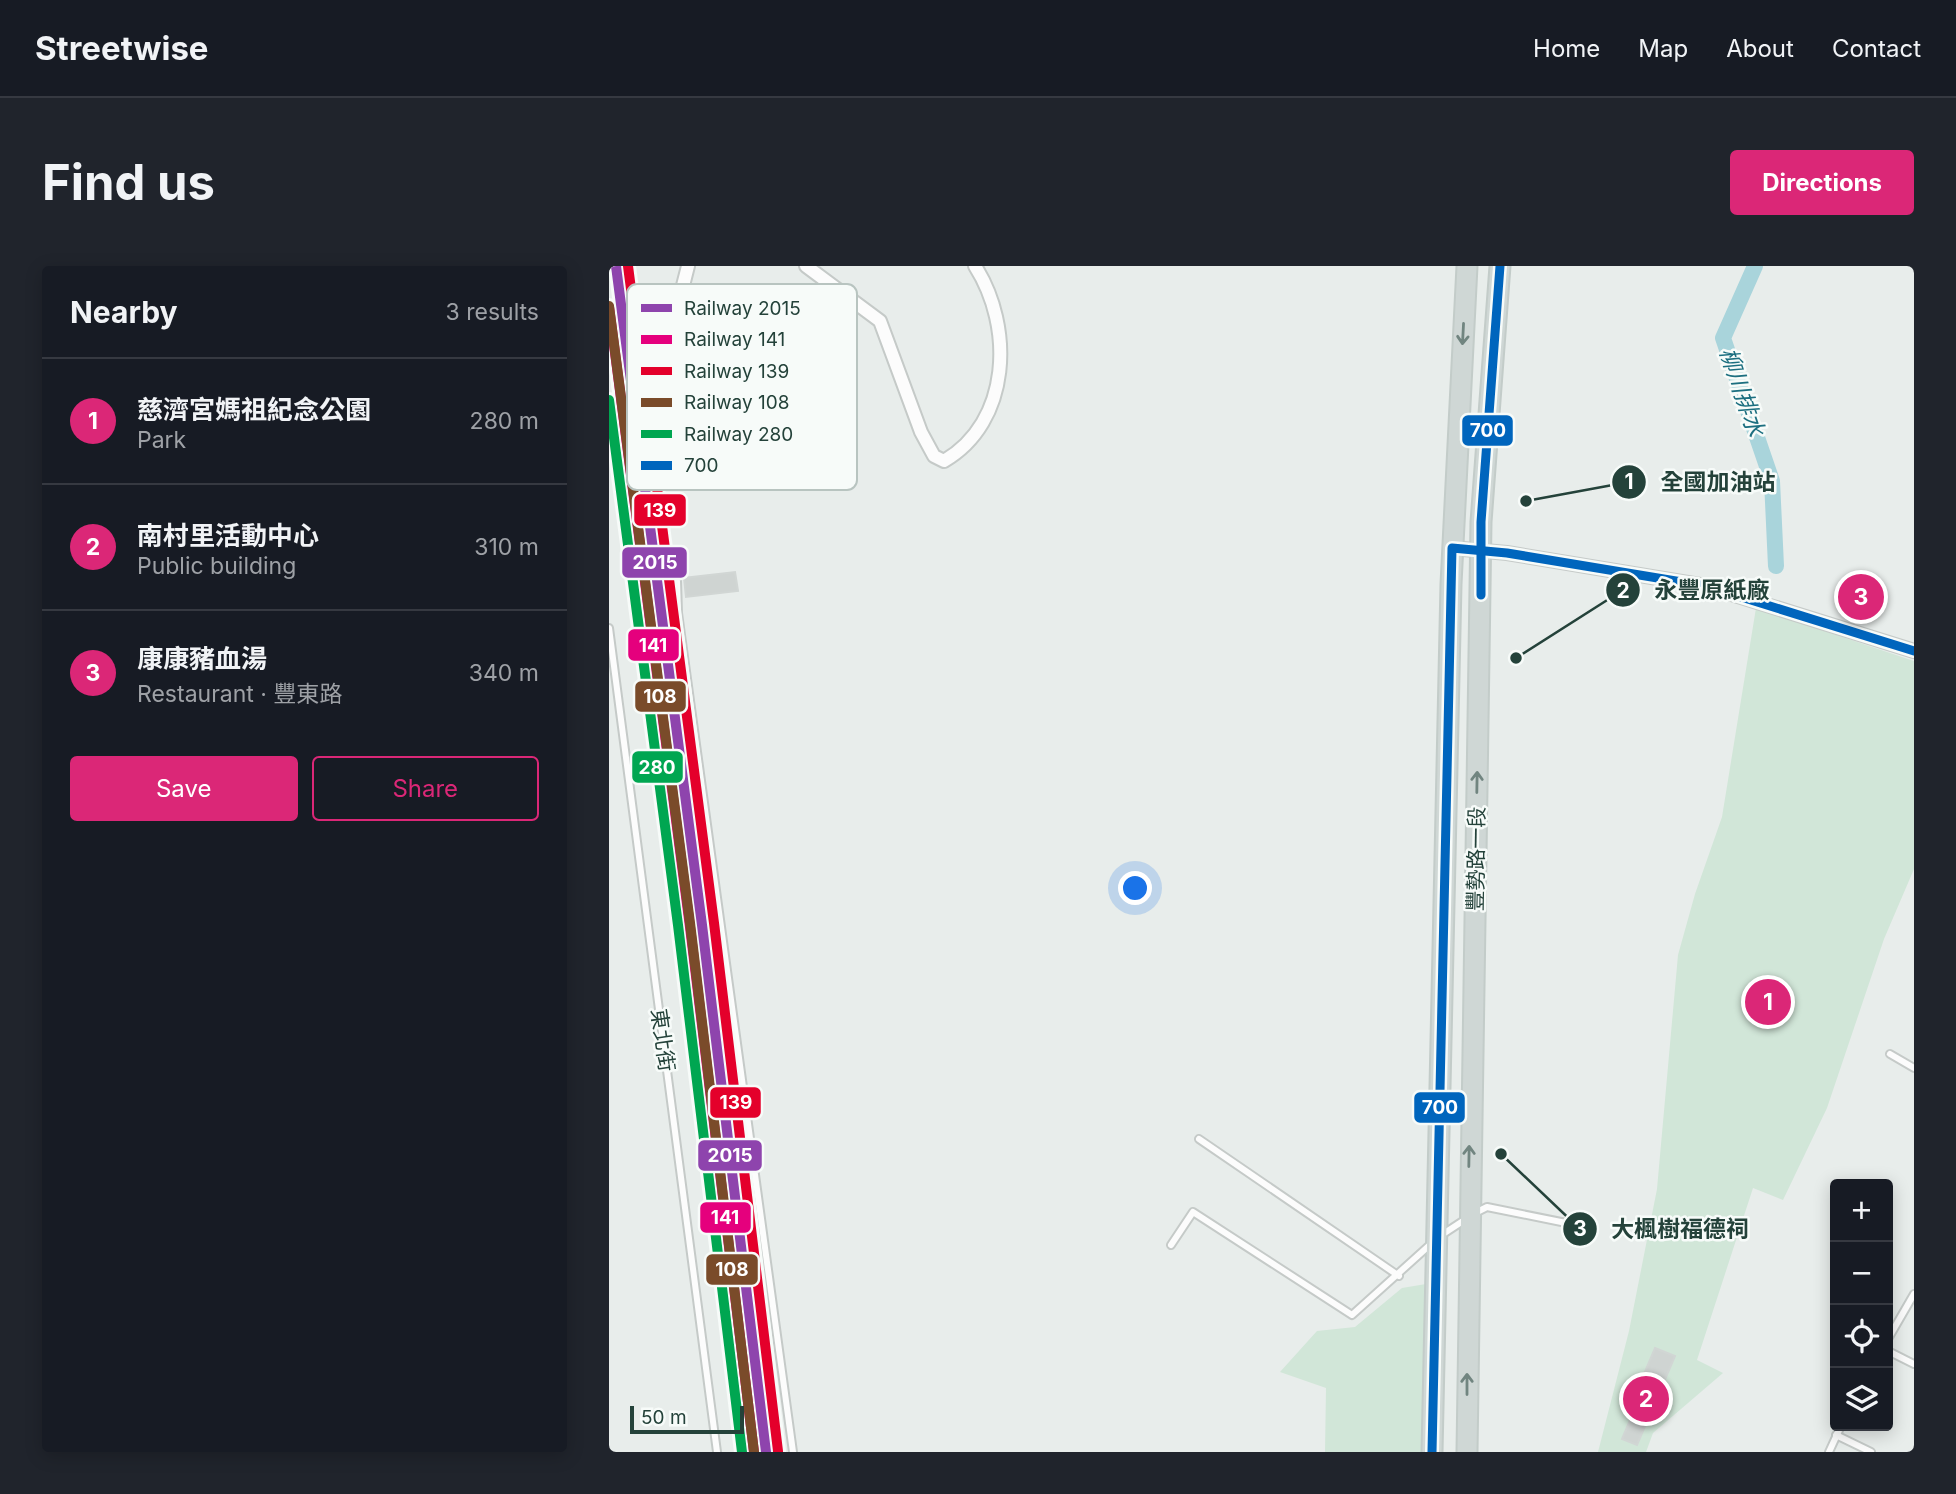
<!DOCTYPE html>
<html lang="en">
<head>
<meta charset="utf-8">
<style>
  :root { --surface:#171b24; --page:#20242c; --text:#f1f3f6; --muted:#9ea1a6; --line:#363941; --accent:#db2777 }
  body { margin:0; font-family:Inter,"Noto Sans TC",sans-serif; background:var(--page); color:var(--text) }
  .controls { position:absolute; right:21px; bottom:21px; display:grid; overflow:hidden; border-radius:7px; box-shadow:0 4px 18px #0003 }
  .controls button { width:63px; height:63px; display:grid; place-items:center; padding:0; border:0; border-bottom:2px solid var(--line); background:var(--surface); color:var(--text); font:35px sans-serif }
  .scale { position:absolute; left:21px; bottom:18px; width:114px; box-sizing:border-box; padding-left:7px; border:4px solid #24423a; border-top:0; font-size:19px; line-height:24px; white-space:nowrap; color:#24423a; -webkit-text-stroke:5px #f7fbf9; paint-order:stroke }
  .you { position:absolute; left:527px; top:623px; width:24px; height:24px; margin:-18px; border:5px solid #fff; border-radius:50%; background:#1a73e8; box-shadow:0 0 0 10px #1a73e833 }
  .badge { display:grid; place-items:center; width:46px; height:46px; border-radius:50%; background:var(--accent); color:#fff; font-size:23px; font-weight:700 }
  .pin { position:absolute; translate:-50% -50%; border:4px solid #fff; box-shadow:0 2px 7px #0006 }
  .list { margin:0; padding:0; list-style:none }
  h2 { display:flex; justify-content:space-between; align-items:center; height:91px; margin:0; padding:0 28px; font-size:30px }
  h2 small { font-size:23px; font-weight:400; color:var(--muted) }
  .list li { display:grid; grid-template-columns:46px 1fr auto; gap:21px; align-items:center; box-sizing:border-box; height:126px; padding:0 28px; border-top:2px solid var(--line) }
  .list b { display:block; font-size:26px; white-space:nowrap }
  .list p { margin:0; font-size:23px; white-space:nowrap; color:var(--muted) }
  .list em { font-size:23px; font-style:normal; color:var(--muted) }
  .actions { display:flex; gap:14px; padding:21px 28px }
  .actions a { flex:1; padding:16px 0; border:2px solid var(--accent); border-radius:7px; text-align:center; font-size:24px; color:var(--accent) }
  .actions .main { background:var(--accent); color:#fff }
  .icon { flex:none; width:38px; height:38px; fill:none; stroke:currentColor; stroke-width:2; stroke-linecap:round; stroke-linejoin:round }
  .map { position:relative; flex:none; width:1305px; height:1186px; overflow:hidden; border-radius:7px }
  header { display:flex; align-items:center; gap:42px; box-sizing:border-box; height:98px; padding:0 35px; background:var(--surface); border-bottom:2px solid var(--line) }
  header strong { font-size:33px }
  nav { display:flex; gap:38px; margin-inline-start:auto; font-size:24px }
  .intro { display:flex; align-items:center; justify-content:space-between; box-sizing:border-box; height:168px; padding:0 42px }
  h1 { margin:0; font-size:49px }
  .button { padding:18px 32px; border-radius:7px; background:var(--accent); color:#fff; font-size:24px; font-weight:700 }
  main { display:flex; gap:42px; padding:0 42px }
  aside { flex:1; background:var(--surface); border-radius:7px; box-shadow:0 4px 18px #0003 }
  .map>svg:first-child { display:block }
  .green { fill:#d1e6d8 }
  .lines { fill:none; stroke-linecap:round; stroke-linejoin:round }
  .canal { stroke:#a9d4db; stroke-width:16 }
  .building { fill:#cfd4d2; stroke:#d1d6d4; stroke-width:2 }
  .lane-casing { stroke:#c5cac8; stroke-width:10 }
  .street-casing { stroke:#c5cac8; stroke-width:16 }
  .primary-casing { stroke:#c3ccc9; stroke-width:23 }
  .lane { stroke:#fcfcfc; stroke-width:6 }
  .street { stroke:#fcfcfc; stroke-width:12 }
  .primary { stroke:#cfd7d5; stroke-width:19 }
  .bus-1-casing { stroke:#f7fbf9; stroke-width:14 }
  .bus-1 { stroke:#0065bd; stroke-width:9 }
  .rail-1-casing { stroke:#f7fbf9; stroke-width:16 }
  .rail-2-casing { stroke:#f7fbf9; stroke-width:16 }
  .rail-3-casing { stroke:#f7fbf9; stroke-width:16 }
  .rail-4-casing { stroke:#f7fbf9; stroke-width:16 }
  .rail-5-casing { stroke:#f7fbf9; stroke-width:16 }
  .rail-1 { stroke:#8e44ad; stroke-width:10 }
  .rail-2 { stroke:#e5007d; stroke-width:10 }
  .rail-3 { stroke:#e4002b; stroke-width:10 }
  .rail-4 { stroke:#7a4b2a; stroke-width:10 }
  .rail-5 { stroke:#00a651; stroke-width:10 }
  .oneway { stroke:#718580 }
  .labels { text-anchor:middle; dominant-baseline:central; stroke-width:5; stroke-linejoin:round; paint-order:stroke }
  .street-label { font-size:21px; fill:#24423a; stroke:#f7fbf9 }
  .water-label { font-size:23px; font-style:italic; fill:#1c6f80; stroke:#f7fbf9 }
  .key { fill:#f7fbf9; stroke:#b8c4c0; stroke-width:2 }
  .key-label { font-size:19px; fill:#24423a }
  .leader { fill:none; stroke:#24423a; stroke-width:2.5 }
  .callout-dot { fill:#24423a; stroke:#f7fbf9; stroke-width:2.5 }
  .mark-label { font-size:21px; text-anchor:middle; font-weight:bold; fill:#fff }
  .callout-label { font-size:23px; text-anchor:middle; font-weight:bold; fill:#24423a; stroke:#f7fbf9; stroke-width:5; stroke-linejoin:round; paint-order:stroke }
  .line-badge { stroke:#f7fbf9; stroke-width:2.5 }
  .badge-label { font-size:19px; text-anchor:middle; font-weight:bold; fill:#fff }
</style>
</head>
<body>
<header>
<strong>Streetwise</strong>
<nav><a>Home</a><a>Map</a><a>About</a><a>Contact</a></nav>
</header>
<div class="intro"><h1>Find us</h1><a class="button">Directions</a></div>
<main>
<aside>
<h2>Nearby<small>3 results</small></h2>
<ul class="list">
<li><span class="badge">1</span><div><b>慈濟宮媽祖紀念公園</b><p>Park</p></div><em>280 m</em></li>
<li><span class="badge">2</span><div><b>南村里活動中心</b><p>Public building</p></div><em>310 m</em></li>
<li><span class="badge">3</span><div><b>康康豬血湯</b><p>Restaurant · 豐東路</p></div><em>340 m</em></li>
</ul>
<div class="actions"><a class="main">Save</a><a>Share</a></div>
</aside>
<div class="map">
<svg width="1305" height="1186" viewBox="0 0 1305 1186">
  <rect width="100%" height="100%" fill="#e8edeb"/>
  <!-- green -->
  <g class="green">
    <polygon points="1147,342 1305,395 1305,603 1275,673 1218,842 1174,934 1144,922 1088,1094 1114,1107 1044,1167 1037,1186 989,1186 1020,1065 1048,923 1069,689 1086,628 1113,551"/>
    <polygon points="817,1018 818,1112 812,1186 716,1186 717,1122 671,1106 708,1065 746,1061 793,1022"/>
  </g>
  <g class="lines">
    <!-- canal -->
    <polyline class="canal" points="1146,0 1114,72 1163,215 1167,300"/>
  </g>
  <!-- building -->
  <g class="building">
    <polygon points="126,306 129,325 77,331 75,312"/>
    <polygon points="1046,1082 1066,1090 1028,1179 1013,1173 1027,1140 1027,1127"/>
  </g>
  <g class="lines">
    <defs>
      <g id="lane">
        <polyline points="68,315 69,347 184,1186"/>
        <polyline points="0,362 108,1186"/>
        <polyline points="1281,788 1305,802"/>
        <polyline points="590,873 790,1010"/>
        <polyline points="866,947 878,941 977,961"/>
        <polyline points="831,970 857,953"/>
        <polyline points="562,979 584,946 743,1049 823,977"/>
        <polyline points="1279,1073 1305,1028"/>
        <polyline points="1279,1085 1305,1098"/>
        <polyline points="1227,1169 1262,1186"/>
        <polyline points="1220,1186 1232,1160"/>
      </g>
      <g id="street">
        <path d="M 197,0 L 271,55 L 312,166 L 325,190 L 335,195 C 402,156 405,61 366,0"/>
        <polyline points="66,51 79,0"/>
        <polyline points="843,282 898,287 1097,320 1305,385"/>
      </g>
      <g id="primary">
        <polyline points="823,1186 842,318 858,0"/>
        <polyline points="858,1186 872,256 891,0"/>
      </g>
    </defs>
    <!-- lane casing -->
    <use href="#lane" class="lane-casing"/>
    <!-- street casing -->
    <use href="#street" class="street-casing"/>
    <!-- primary casing -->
    <use href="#primary" class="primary-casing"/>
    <!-- lane -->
    <use href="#lane" class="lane"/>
    <!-- street -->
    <use href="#street" class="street"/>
    <!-- primary -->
    <use href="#primary" class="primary"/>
    <defs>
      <g id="bus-1">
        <polyline points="872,329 872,256 891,0"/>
        <polyline points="823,1186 843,282 898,287 1097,320 1305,385"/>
      </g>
    </defs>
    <!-- bus-1 casing -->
    <use href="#bus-1" class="bus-1-casing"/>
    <!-- bus-1 -->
    <use href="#bus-1" class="bus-1"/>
    <defs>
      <polyline id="rail-1" points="7,0 93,659 157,1186"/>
      <polyline id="rail-2" points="0,41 81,661 145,1186"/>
      <polyline id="rail-3" points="19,0 105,657 169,1185"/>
      <polyline id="rail-4" points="0,40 81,657 145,1186"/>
      <polyline id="rail-5" points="0,134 69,659 133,1186"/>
    </defs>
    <!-- rail-1 casing -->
    <use href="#rail-1" class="rail-1-casing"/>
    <!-- rail-2 casing -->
    <use href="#rail-2" class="rail-2-casing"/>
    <!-- rail-3 casing -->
    <use href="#rail-3" class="rail-3-casing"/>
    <!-- rail-4 casing -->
    <use href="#rail-4" class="rail-4-casing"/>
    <!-- rail-5 casing -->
    <use href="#rail-5" class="rail-5-casing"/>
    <!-- rail-1 -->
    <use href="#rail-1" class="rail-1"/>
    <!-- rail-2 -->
    <use href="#rail-2" class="rail-2"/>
    <!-- rail-3 -->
    <use href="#rail-3" class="rail-3"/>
    <!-- rail-4 -->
    <use href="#rail-4" class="rail-4"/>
    <!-- rail-5 -->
    <use href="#rail-5" class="rail-5"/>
  </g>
  <!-- one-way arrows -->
  <defs><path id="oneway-shaft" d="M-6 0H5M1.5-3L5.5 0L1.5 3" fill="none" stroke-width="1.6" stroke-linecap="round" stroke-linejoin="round" transform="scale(1.75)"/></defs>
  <g class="oneway">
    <use href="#oneway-shaft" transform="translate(854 68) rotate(93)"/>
    <use href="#oneway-shaft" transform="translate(868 516) rotate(-89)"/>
    <use href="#oneway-shaft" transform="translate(860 890) rotate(-89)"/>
    <use href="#oneway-shaft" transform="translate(858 1118) rotate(-90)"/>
  </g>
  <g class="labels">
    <!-- street labels -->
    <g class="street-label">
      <text transform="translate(867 593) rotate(-89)">豐勢路一段</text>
      <text transform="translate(54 774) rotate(82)">東北街</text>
    </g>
    <!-- water labels -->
    <g class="water-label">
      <text transform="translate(1133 126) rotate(71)">柳川排水</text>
    </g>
  </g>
  <!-- legend -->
  <rect x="18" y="18" width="230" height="206" rx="10" class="key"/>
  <rect x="32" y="38" width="31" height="8" fill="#8e44ad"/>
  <rect x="32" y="69" width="31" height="9" fill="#e5007d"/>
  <rect x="32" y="101" width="31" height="8" fill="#e4002b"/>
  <rect x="32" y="132" width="31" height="9" fill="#7a4b2a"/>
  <rect x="32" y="164" width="31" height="8" fill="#00a651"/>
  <rect x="32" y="195" width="31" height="9" fill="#0065bd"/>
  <g class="key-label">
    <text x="75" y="49">Railway 2015</text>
    <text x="75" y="80">Railway 141</text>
    <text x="75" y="112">Railway 139</text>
    <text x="75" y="143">Railway 108</text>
    <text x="75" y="175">Railway 280</text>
    <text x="75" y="206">700</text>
  </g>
  <!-- callouts -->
  <path class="leader" d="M917 235L1020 216M907 392L1014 324M892 888L971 963"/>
  <g class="callout-dot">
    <circle cx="917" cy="235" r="7"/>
    <circle cx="907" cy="392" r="7"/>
    <circle cx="892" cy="888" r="7"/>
    <circle cx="1020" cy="216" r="18"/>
    <circle cx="1014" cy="324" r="18"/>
    <circle cx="971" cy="963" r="18"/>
  </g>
  <g class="mark-label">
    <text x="1020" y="223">1</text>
    <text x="1014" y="332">2</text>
    <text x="971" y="970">3</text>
  </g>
  <g class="callout-label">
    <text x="1109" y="224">全國加油站</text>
    <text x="1103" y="332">永豐原紙廠</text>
    <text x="1071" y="971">大楓樹福德祠</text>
  </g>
  <g class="line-badge">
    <rect x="852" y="148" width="53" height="33" rx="7" fill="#0065bd"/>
    <rect x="24" y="227" width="54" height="34" rx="7" fill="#e4002b"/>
    <rect x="12" y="280" width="67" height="33" rx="7" fill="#8e44ad"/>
    <rect x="18" y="362" width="53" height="34" rx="7" fill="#e5007d"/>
    <rect x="25" y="414" width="53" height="33" rx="7" fill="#7a4b2a"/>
    <rect x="22" y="484" width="53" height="34" rx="7" fill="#00a651"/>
    <rect x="100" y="820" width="53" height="33" rx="7" fill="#e4002b"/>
    <rect x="804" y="825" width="53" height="33" rx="7" fill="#0065bd"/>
    <rect x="88" y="873" width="66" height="33" rx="7" fill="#8e44ad"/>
    <rect x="90" y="935" width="53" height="33" rx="7" fill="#e5007d"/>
    <rect x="96" y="987" width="54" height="33" rx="7" fill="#7a4b2a"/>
  </g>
  <g class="badge-label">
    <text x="879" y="171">700</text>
    <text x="51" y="251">139</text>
    <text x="46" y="303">2015</text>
    <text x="44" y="386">141</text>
    <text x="51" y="437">108</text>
    <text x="48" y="508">280</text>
    <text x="127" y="843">139</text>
    <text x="831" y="848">700</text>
    <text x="121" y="896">2015</text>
    <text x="116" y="958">141</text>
    <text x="123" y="1010">108</text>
  </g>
</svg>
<div class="controls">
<button>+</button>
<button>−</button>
<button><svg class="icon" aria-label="locate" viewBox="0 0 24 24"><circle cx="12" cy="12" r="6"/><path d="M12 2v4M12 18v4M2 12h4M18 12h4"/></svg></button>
<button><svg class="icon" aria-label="layers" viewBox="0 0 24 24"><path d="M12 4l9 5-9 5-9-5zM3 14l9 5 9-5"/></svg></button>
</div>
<div class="scale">50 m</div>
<div class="you"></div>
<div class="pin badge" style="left:1159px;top:736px">1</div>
<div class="pin badge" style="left:1037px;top:1133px">2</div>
<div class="pin badge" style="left:1252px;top:331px">3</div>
</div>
</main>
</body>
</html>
